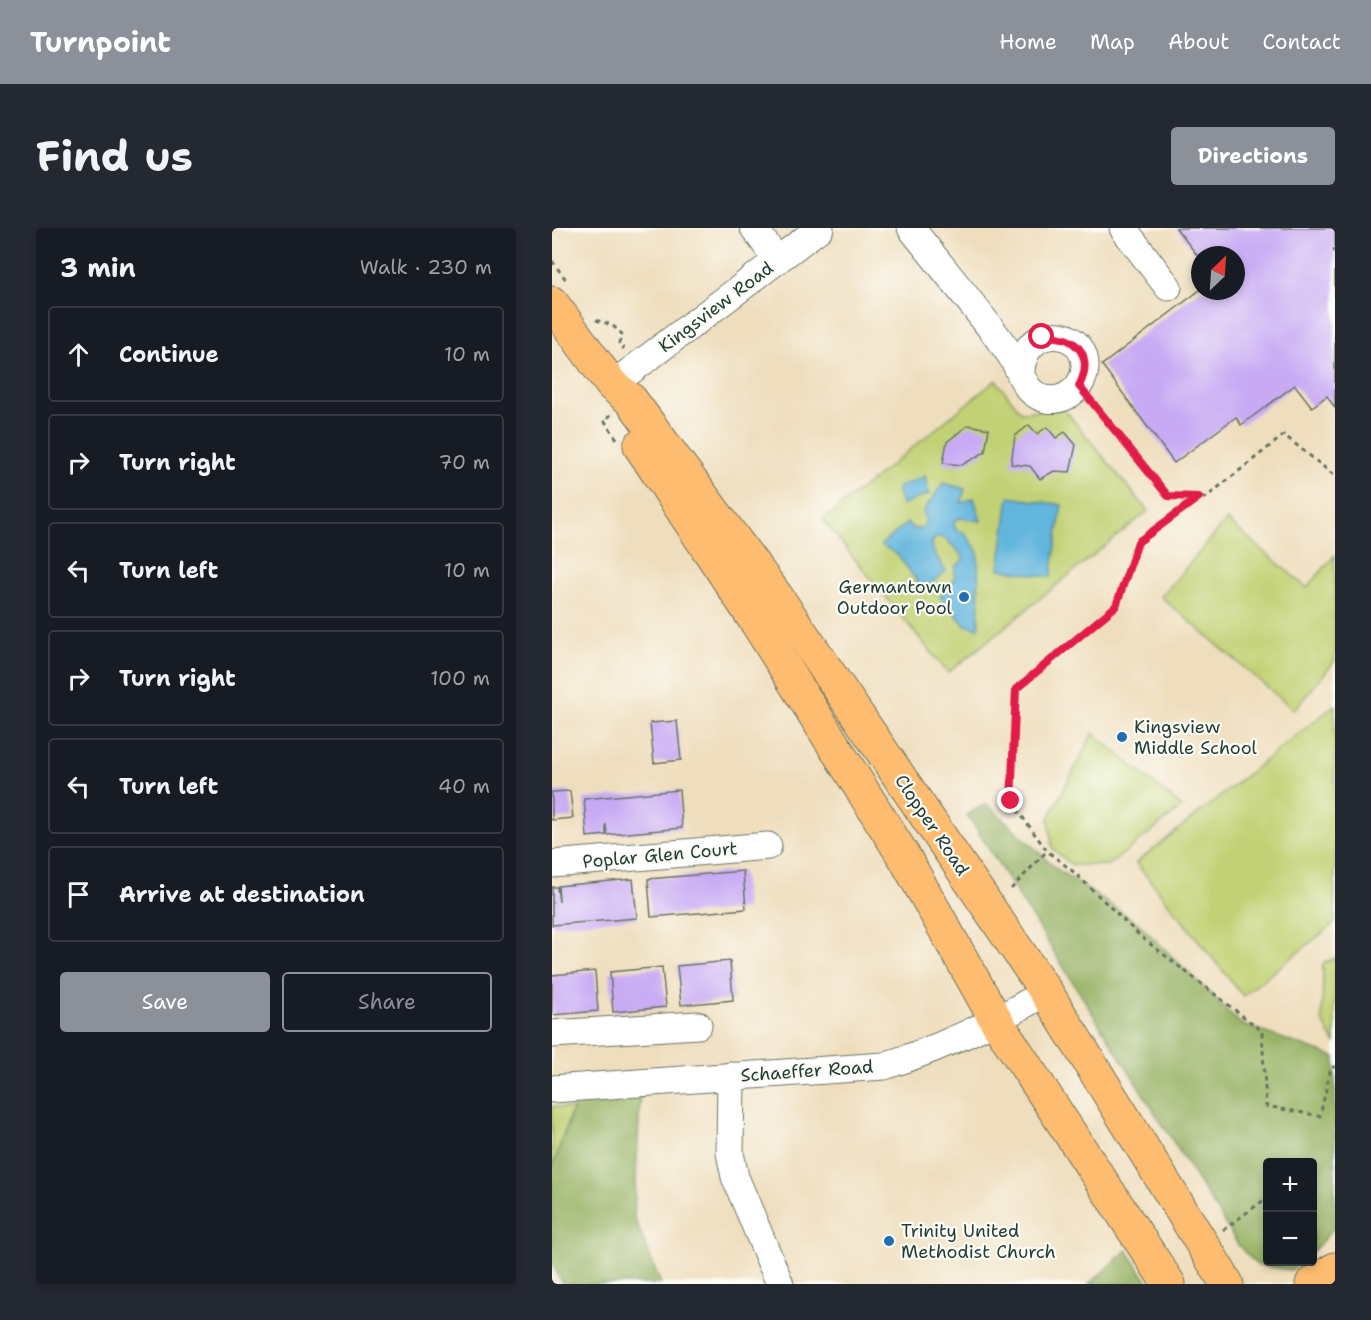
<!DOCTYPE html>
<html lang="en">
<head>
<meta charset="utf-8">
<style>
  :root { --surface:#171b24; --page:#242831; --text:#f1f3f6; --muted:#9ea1a6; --line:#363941; --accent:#8c9099 }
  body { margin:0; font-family:"Shantell Sans",sans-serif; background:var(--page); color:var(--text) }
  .controls { position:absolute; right:18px; bottom:18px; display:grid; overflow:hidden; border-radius:6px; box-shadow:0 3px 9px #0003 }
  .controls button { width:54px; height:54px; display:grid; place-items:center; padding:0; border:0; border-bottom:2px solid var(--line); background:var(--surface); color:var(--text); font:30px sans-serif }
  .compass { position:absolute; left:639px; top:18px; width:54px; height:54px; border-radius:50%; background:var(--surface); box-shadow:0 3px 9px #0003; rotate:25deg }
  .stop { position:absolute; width:18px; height:18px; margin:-14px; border:4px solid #e11d48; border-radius:50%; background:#fff }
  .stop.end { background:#e11d48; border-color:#fff; box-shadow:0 2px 6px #0008 }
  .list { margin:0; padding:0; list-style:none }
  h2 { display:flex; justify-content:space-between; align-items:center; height:78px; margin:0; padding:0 24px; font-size:26px }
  h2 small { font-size:20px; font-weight:400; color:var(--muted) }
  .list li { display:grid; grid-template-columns:39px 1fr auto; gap:18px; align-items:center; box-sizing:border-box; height:96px; margin:0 12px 12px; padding:0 12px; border:2px solid var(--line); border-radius:6px }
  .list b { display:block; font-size:22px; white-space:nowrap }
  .list em { font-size:20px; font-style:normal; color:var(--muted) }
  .actions { display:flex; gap:12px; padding:18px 24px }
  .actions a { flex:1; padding:14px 0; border:2px solid var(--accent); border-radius:6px; text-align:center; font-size:21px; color:var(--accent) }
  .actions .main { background:var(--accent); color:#fff }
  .icon { flex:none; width:33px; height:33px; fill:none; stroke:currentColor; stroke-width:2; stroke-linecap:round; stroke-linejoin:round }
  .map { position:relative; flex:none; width:783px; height:1056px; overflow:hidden; border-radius:6px }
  header { display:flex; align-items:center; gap:36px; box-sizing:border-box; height:84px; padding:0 30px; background:var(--accent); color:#fff }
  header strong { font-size:28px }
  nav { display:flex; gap:33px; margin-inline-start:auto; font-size:21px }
  .intro { display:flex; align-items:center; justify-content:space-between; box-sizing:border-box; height:144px; padding:0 36px }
  h1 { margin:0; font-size:42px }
  .button { padding:15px 27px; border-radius:6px; background:var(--accent); color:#fff; font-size:21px; font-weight:700 }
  main { display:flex; gap:36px; padding:0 36px }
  aside { flex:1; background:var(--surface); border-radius:6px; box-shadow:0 3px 9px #0003 }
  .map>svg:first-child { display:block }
  .green { fill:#c2d174; stroke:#708754; stroke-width:1.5 }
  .forest { fill:#99b366; stroke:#5c784d; stroke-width:1.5 }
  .water { fill:#62b5dd; stroke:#407988; stroke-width:1.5 }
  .building { fill:#c8aaf4 }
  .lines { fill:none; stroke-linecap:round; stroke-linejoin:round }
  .minor-casing { stroke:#687564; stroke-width:29 }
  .major-casing { stroke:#687564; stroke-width:35 }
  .path { stroke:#687564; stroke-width:3; stroke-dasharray:4.5 4.5; stroke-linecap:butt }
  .minor { stroke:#fff; stroke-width:27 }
  .major { stroke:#fdbc70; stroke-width:33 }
  .route { stroke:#e11d48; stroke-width:8 }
  .poi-dot { fill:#1f6fb2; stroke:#fdfcf7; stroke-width:2 }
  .labels { text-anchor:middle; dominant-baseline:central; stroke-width:4.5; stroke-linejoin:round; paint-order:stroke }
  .street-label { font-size:18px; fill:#1f3d34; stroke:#fdfcf7 }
  .poi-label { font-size:18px; fill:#1f3d34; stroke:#fdfcf7; text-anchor:start }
</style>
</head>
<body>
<header>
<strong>Turnpoint</strong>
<nav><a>Home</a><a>Map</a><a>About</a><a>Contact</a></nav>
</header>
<div class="intro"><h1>Find us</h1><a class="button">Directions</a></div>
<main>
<aside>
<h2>3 min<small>Walk · 230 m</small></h2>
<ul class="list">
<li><svg class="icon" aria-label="ahead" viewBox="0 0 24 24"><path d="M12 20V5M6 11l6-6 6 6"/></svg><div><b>Continue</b></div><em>10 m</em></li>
<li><svg class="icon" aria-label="right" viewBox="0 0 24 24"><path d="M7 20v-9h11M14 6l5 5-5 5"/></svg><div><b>Turn right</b></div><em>70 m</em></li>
<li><svg class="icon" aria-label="left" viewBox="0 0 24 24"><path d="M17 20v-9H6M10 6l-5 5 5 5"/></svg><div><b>Turn left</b></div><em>10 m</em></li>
<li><svg class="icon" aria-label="right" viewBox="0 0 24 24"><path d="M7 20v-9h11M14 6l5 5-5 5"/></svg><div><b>Turn right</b></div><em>100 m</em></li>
<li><svg class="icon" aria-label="left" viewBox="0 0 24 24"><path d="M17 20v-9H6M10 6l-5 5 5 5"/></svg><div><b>Turn left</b></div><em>40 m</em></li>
<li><svg class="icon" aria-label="arrive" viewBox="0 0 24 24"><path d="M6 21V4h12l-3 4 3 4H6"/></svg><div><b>Arrive at destination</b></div></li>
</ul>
<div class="actions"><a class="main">Save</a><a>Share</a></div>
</aside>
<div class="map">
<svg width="783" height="1056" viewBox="0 0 783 1056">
  <rect width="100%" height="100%" fill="#fdfcf7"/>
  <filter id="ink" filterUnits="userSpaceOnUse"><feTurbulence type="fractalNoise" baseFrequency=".0167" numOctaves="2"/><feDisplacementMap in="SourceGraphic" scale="12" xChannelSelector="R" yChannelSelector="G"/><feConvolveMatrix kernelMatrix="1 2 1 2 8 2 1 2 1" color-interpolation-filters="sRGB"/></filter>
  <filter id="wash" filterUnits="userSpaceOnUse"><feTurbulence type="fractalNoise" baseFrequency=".008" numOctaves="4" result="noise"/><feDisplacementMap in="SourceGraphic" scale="24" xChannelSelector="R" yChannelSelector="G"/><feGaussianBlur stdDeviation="1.35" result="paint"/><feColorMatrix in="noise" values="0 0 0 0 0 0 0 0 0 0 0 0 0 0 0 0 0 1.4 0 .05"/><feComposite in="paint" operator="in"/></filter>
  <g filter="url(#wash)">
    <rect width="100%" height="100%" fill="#efdebd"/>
    <!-- green -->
    <g class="green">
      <polygon points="444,152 469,184 512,181 596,283 396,445 271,292"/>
      <polygon points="675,292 755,360 783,327 783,433 742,482 609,369"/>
      <polygon points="783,477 783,695 691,768 584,635"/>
      <polygon points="541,505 630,579 557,637 520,637 500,620 497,590"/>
      <polygon points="783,730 783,816 770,792 771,735"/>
      <polygon points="0,878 20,881 0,941"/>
    </g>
    <!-- forest -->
    <g class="forest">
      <polygon points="435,576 506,642 586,695 689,796 783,829 783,999 761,1023 760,934 716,934 716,1034 750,1034 740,1042 705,1037 687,1018 415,586"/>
      <polygon points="89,854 82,989 109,1056 11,1056 0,1035 0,942 29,859"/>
      <polygon points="575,1022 597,1056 537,1056"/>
    </g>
    <!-- water -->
    <g class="water">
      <polygon points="373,248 377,266 350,277 345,260"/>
      <polygon points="391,255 413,261 409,275 422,270 429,293 408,290 402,293 403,301 413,305 426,324 427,400 413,397 388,369 402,352 403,339 411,332 410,327 393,310 384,309 380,315 381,323 394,343 371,362 346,327 329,317 355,295 362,301 370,300 374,294 371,284"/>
      <polygon points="457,269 510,277 499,349 447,341"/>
    </g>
    <g id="blocks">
      <!-- building -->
      <g class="building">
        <polygon points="624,0 783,0 783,20 781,22 783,25 783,180 775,168 760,179 743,157 689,197 684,189 622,235 550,137 648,62 684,63 684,27 648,27 648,31"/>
        <polygon points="416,197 437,201 433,224 410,237 391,235 395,214"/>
        <polygon points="477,197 485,206 495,199 504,210 513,204 524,217 518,244 502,243 488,251 478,238 459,236 463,208"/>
        <polygon points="125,493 129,532 102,535 98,495"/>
        <polygon points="127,562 130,600 55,607 54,596 54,607 35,609 32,571"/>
        <polygon points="18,563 21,590 0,592 0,564"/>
        <polygon points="191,643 194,681 99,689 96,651"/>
        <polygon points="81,651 85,690 0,697 0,659 5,659 7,674 6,658"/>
        <polygon points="178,733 181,772 129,777 125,738"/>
        <polygon points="110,739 114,779 61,784 58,744"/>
        <polygon points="43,743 46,783 0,787 0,747"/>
      </g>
    </g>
  </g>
  <g filter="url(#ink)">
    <use href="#blocks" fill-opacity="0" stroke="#687564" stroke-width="1.5"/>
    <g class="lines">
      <defs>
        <g id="minor">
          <polyline points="202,0 225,32"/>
          <path d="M 359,0 C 392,42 427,83 458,126 C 466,137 469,153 478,162 C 500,184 534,165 533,137 C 531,98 473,96 469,142"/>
          <polyline points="571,0 616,59"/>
          <polyline points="60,157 268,0"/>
          <polyline points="0,636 216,618"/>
          <polyline points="0,806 146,797"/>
          <polyline points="179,848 178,925 183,949 228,1056"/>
          <path d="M 0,861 L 332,838 C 390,820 442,795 494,764"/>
        </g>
        <g id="major">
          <polyline points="0,75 60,157 79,172 225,369 494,764 675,1056"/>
          <polyline points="88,218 205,395 354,632 445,794 617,1056"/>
          <polyline points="760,1056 783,1041"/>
        </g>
      </defs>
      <!-- minor casing -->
      <use href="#minor" class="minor-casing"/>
      <!-- major casing -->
      <use href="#major" class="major-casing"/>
      <!-- path -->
      <g class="path">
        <polyline points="0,33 15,53"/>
        <polyline points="44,92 60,97 70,106 67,115 72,121"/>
        <polyline points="542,176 616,268 653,270 732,207 783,248"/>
        <polyline points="59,187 52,192 65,211"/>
        <polyline points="647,269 586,314 564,378 464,461 459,573 495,623 523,645 588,708 710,803 714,878 768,888 779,839 783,839"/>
        <polyline points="459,661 495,623"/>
        <polyline points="671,1002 716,969"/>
      </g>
      <!-- minor -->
      <use href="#minor" class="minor"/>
      <!-- major -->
      <use href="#major" class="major"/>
    </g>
  </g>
  <g class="lines" filter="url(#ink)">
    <!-- route -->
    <path class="route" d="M 459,573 L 464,461 L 564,378 L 586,314 L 647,269 L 616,268 L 527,158 C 543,127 523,105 490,109"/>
  </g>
  <!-- markers -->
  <g class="poi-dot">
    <circle cx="412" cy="369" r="6"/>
    <circle cx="570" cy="509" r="6"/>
    <circle cx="337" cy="1013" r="6"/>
  </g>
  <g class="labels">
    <!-- street labels -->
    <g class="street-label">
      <text transform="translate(164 79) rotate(-37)">Kingsview Road</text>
      <text transform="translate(380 597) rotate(56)">Clopper Road</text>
      <text transform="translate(108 627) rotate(-5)">Poplar Glen Court</text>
      <text transform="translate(255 843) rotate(-4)">Schaeffer Road</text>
    </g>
    <!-- poi labels -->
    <g class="poi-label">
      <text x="400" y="359" text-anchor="end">Germantown<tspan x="400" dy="21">Outdoor Pool</tspan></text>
      <text x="582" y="499">Kingsview<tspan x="582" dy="21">Middle School</tspan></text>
      <text x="349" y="1003">Trinity United<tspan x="349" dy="21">Methodist Church</tspan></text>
    </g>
  </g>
</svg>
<div class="controls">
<button>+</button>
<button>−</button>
</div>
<svg class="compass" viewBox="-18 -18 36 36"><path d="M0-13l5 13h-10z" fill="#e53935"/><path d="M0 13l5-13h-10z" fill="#9ea1a6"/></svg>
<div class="stop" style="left:490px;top:109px"></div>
<div class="stop end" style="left:459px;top:573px"></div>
</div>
</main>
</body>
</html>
